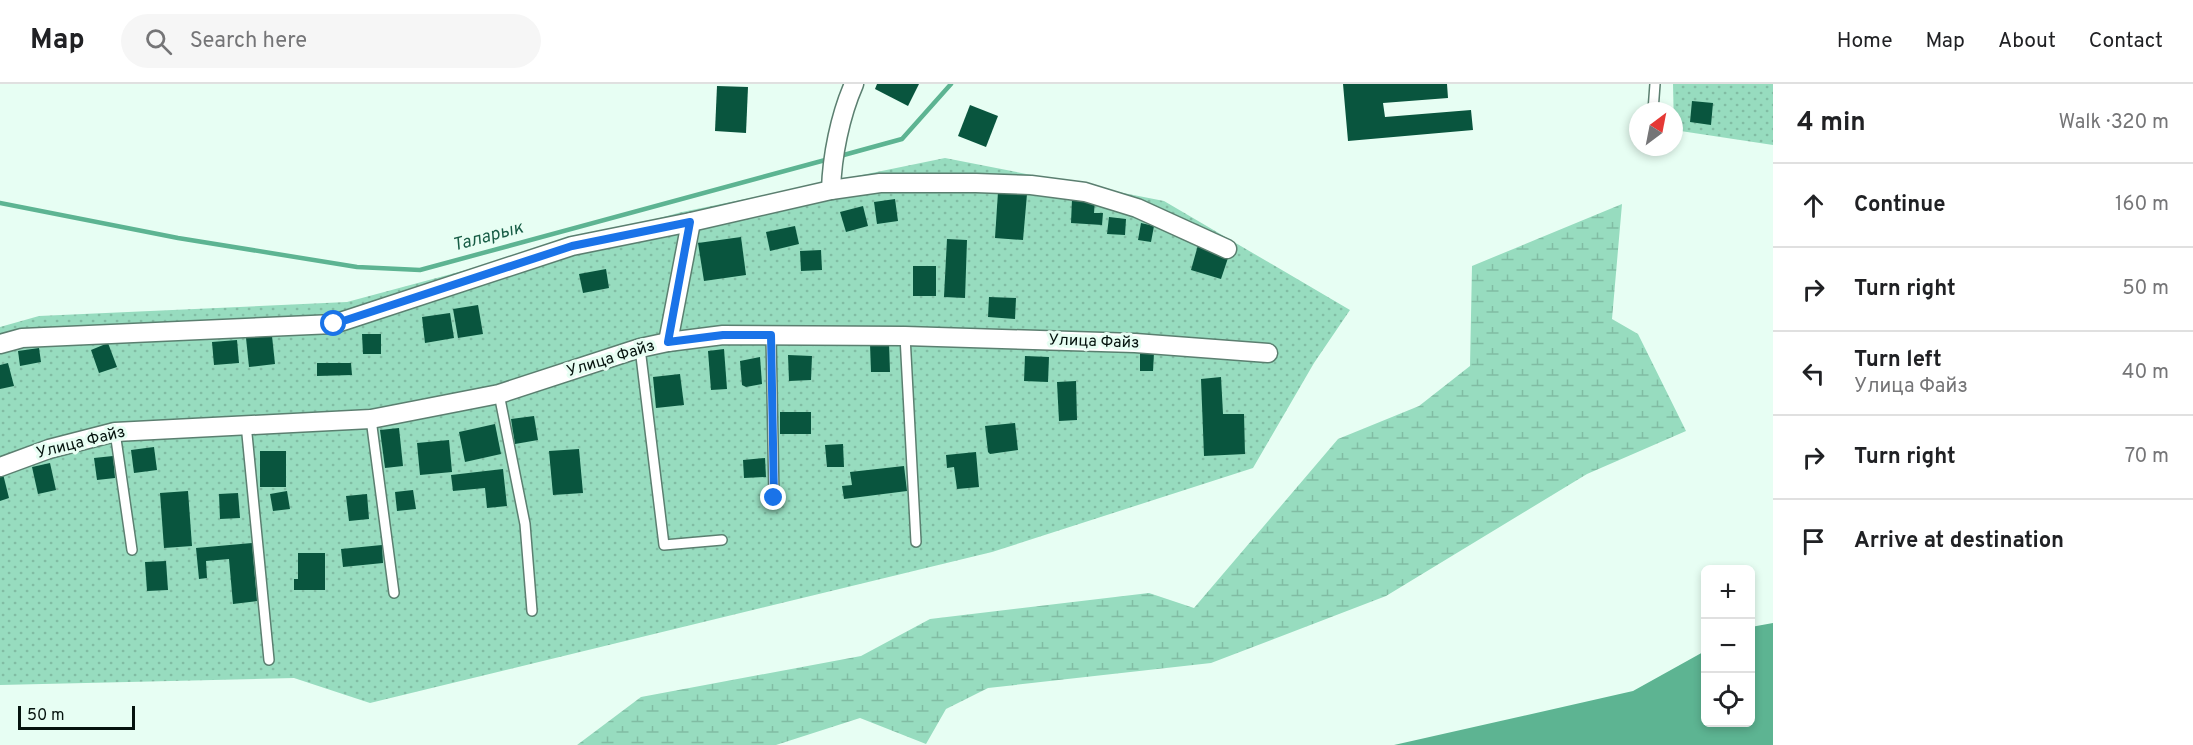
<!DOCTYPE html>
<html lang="en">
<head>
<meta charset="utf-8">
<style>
  :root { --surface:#fff; --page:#f6f6f6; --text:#202124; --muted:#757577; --line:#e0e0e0 }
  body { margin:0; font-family:Overpass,sans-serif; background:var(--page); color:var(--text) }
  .controls { position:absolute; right:18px; bottom:18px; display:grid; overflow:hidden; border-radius:9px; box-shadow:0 3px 9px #0003 }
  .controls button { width:54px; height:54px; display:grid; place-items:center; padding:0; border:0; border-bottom:2px solid var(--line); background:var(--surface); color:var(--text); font:30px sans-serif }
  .compass { position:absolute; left:1629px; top:18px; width:54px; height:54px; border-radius:50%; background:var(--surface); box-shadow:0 3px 9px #0003; rotate:32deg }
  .scale { position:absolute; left:18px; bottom:15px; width:117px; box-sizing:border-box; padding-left:6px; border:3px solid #05130e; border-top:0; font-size:16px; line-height:21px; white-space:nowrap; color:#05130e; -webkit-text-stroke:4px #e7fef3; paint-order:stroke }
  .stop { position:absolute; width:18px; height:18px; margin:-14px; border:4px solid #1a73e8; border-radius:50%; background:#fff }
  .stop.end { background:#1a73e8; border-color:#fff; box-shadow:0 2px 6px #0008 }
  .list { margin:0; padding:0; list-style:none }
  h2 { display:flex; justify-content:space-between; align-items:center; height:78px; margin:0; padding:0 24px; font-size:26px }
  h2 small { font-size:20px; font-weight:400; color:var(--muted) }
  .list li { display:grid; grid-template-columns:39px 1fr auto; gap:18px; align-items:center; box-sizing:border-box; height:84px; padding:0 24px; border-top:2px solid var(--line) }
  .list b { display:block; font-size:22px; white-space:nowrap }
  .list p { margin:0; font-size:20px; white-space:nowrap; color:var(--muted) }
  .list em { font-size:20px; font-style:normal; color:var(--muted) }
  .icon { flex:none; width:33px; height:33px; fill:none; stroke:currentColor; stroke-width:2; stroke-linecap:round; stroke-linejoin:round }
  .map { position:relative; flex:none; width:1773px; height:661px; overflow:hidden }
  header { display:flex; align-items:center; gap:36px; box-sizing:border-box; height:84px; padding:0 30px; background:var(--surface); border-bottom:2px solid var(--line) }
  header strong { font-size:28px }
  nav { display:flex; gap:33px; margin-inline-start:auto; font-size:21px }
  .search { width:420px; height:54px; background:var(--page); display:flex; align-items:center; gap:15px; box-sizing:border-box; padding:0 21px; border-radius:33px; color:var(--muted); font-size:22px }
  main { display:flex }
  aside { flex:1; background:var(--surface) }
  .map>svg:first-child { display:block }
  .grass { fill:url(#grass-dots) }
  .wetland { fill:url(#wetland-marsh) }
  .water { fill:#5db492 }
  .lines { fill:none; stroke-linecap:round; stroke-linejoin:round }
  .stream { stroke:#5db492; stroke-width:4.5 }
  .building { fill:#09553e }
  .service-casing { stroke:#5b7f70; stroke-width:12 }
  .minor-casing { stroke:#5b7f70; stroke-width:21 }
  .service { stroke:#fff; stroke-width:9 }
  .minor { stroke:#fff; stroke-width:18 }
  .route { stroke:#1a73e8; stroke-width:8 }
  .labels { text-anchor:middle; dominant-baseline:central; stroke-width:6; stroke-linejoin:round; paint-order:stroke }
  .street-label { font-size:16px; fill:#05130e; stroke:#e7fef3 }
  .water-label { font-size:18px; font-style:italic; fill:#175c45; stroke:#e7fef3 }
</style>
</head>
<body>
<header>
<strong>Map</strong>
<div class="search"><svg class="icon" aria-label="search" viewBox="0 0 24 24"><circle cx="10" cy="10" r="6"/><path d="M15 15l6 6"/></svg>Search here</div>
<nav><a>Home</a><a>Map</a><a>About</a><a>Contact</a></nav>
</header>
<main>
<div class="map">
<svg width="1773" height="661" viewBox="0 0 1773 661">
  <defs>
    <pattern id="grass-dots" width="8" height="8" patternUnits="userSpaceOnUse" patternTransform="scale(1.5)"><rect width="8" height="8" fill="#97dcbf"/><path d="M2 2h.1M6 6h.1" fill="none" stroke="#81bca3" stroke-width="1.8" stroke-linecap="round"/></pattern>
    <pattern id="wetland-marsh" width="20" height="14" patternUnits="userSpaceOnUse" patternTransform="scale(1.5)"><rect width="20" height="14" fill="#97dcbf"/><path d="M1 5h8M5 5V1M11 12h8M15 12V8" fill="none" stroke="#81bca3"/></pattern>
  </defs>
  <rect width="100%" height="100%" fill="#e7fef3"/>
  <!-- grass -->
  <g class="grass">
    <polygon points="1673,0 1773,0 1773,61 1674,46"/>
    <polygon points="945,74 1164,117 1350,226 1314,279 1253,384 992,468 370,619 294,594 0,601 0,243 39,232 347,218 682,128"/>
  </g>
  <!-- wetland -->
  <polygon class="wetland" points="1622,120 1612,235 1638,250 1686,347 1587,390 1386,512 1211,579 988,604 946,625 926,660 860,634 776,661 577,661 641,613 861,572 930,535 1149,509 1194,524 1338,355 1419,322 1470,282 1472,182"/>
  <!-- water -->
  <polygon class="water" points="1773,539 1773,661 1394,661 1633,607 1705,567 1706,638 1750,638 1751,543"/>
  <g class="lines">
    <!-- stream -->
    <g class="stream">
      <polyline points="840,72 902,55 951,0"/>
      <polyline points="0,119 178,154 357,183 420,186 829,75"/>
    </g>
  </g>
  <!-- building -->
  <g class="building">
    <polygon points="877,0 919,0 908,22 875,5"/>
    <polygon points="1343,0 1447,0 1448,14 1383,19 1385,33 1471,26 1473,46 1348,57"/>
    <polygon points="717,2 748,3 746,49 715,47"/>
    <polygon points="1692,17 1713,19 1711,41 1690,38"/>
    <polygon points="970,21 998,32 986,63 958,52"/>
    <polygon points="998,108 1027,110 1023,156 995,154"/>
    <polygon points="895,115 898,137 877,140 874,118"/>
    <polygon points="1072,115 1095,116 1094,129 1103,129 1102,141 1071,139"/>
    <polygon points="863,122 868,142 846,148 840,128"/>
    <polygon points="1109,133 1126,135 1125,151 1107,150"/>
    <polygon points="1141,139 1154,142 1151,158 1138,156"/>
    <polygon points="795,142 799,160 770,167 766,148"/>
    <polygon points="741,153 746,191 704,197 698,159"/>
    <polygon points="947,155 967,156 965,214 944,213"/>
    <polygon points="1198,161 1229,171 1221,195 1191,186"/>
    <polygon points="821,166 822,186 801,187 800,167"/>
    <rect x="913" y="182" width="23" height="30"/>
    <polygon points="606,185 609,204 583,209 579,190"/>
    <polygon points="989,213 1016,214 1015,235 988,233"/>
    <polygon points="478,221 483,250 458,254 453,225"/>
    <polygon points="450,229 454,254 425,259 422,233"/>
    <polygon points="362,250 381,250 381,270 363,270"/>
    <polygon points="272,252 275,280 249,283 246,254"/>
    <polygon points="237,256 239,279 214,281 212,258"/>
    <polygon points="108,259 117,283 99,289 91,266"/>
    <polygon points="889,259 890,288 871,288 870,260"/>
    <polygon points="39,264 41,278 20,282 18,267"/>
    <polygon points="724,265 727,305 711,306 708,267"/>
    <polygon points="1140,268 1154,269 1153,287 1140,287"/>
    <polygon points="788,271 812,272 811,296 789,297"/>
    <polygon points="1025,272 1049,273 1048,298 1024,297"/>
    <polygon points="760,273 762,300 746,303 742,301 740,277"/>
    <polygon points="8,279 14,302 0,305 0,281"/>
    <polygon points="317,279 351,279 352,291 317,292"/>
    <polygon points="680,290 684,321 656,324 653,293"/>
    <polygon points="1221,293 1223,330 1244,330 1245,370 1204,372 1201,295"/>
    <polygon points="1076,297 1077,336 1059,337 1057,298"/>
    <rect x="780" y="328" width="31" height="22"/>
    <polygon points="534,332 538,356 515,360 511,335"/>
    <polygon points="1015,339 1018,366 990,370 988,368 985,342"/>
    <polygon points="495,340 501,370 465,378 459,348"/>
    <polygon points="399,344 403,382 385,384 380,346"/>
    <polygon points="449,356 452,388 420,391 417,359"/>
    <polygon points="843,360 844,383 827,383 825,361"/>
    <polygon points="154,363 157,386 134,389 131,366"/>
    <polygon points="579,365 583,409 553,411 549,367"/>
    <rect x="260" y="367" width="26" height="36"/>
    <polygon points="976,368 979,403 957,405 954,383 947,384 946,371"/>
    <polygon points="113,372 115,394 97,396 94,374"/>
    <polygon points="765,374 766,393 744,394 743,376"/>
    <polygon points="50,379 56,406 38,410 32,383"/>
    <polygon points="904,382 907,407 844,415 842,402 852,401 850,388"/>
    <polygon points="503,385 507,422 487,424 485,404 453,407 451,391"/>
    <polygon points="3,390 9,414 0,417 0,391"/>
    <polygon points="413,406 416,425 397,427 395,408"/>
    <polygon points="188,407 192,462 164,464 160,409"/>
    <polygon points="287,407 290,425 273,427 270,410"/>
    <polygon points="238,409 240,434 220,435 219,410"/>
    <polygon points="367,410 369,435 349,437 346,412"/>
    <polygon points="252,459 257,517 233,520 229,475 206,477 207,494 199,495 196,464"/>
    <polygon points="382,461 383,479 343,483 341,465"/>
    <polygon points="298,469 325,469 325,506 294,506 294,495 298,495"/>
    <polygon points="166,477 168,506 147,507 145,478"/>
  </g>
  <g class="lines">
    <defs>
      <g id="service">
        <polyline points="1653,27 1655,0"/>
        <polyline points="771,251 774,414"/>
        <polyline points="905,252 916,458"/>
        <polyline points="640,264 664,461 722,456"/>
        <polyline points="499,310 525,440 532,527"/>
        <polyline points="371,335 394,509"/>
        <polyline points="246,340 269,576"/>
        <polyline points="115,348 132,466"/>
      </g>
      <g id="minor">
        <path d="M 831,106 C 832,72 840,32 854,0"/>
        <polyline points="668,258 691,138"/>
        <polyline points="0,260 22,254 334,240 572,162 691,138 831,106 880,99 976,99 1031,101 1085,108 1137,124 1227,165"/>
        <polyline points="0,383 49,365 115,348 371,335 499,310 640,264 668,258 723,251 905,252 1135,259 1268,269"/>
      </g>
    </defs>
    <!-- service casing -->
    <use href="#service" class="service-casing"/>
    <!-- minor casing -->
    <use href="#minor" class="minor-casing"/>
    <!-- service -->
    <use href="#service" class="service"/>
    <!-- minor -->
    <use href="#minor" class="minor"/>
  </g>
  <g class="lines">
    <!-- route -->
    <polyline class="route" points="334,240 572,162 690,138 668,258 723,251 771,251 774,414"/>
  </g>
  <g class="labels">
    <!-- street labels -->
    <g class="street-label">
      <text transform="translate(1094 258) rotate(2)">Улица Файз</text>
      <text transform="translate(611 275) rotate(-17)">Улица Файз</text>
      <text transform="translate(81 359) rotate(-14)">Улица Файз</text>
    </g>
    <!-- water labels -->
    <g class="water-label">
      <text transform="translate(488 153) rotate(-15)">Таларык</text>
    </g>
  </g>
</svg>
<div class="controls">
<button>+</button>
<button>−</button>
<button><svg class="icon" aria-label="locate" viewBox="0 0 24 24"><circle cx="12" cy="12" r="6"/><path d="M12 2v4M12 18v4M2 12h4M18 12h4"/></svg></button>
</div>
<svg class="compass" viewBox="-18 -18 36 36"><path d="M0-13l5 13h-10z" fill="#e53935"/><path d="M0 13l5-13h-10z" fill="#757577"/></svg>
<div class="scale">50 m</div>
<div class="stop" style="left:334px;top:240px"></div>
<div class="stop end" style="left:774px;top:414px"></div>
</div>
<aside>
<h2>4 min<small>Walk · 320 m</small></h2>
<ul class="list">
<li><svg class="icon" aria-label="ahead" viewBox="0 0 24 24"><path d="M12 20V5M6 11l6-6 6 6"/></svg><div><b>Continue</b></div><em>160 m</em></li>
<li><svg class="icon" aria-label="right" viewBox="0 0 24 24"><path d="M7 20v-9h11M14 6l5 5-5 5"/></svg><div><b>Turn right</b></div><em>50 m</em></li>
<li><svg class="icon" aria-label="left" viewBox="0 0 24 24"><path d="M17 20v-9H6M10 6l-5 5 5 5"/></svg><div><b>Turn left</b><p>Улица Файз</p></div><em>40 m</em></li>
<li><svg class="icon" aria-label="right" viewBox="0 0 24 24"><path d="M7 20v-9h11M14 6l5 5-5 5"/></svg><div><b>Turn right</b></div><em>70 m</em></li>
<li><svg class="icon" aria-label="arrive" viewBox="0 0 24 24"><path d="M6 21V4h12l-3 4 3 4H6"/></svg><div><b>Arrive at destination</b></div></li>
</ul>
</aside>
</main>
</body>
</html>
